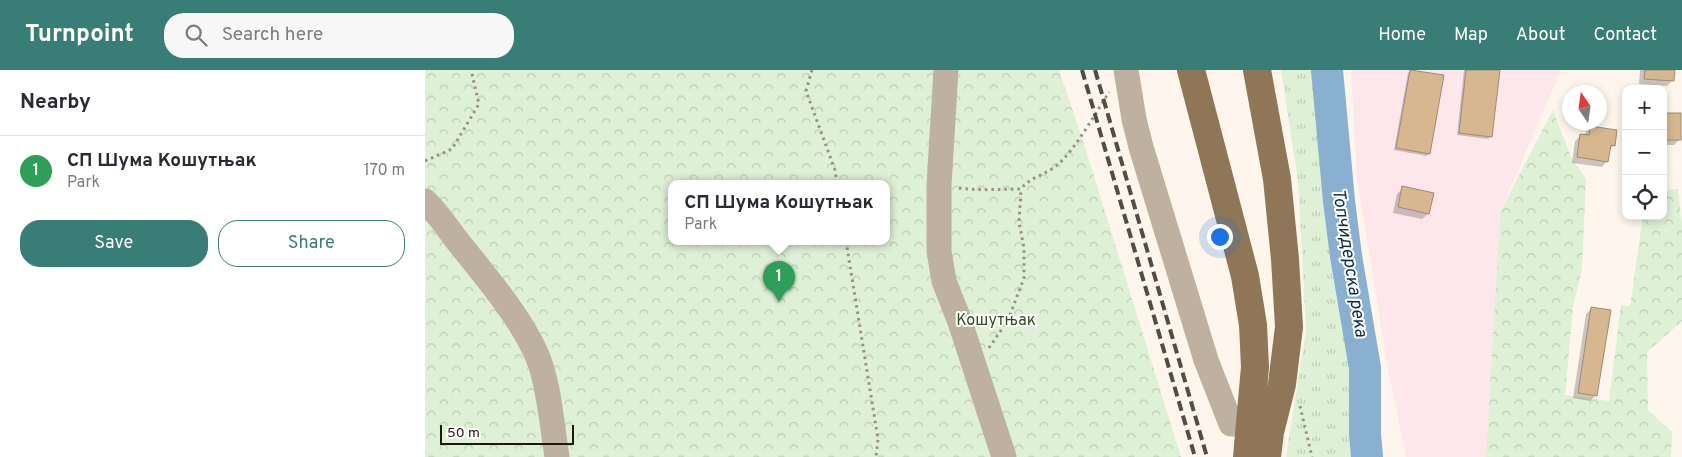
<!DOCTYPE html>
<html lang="en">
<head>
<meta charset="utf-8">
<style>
  :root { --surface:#fff; --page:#f7f7f7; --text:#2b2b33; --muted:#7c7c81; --line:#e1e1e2; --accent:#387e76 }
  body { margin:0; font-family:Overpass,sans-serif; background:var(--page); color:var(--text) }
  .controls { position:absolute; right:15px; top:15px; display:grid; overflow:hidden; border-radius:10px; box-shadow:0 2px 8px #0003 }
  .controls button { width:45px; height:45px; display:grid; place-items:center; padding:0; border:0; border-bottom:1px solid var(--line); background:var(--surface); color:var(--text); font:25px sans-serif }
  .compass { position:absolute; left:1137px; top:15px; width:45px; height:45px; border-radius:50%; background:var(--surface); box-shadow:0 2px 8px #0003; rotate:347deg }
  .scale { position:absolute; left:15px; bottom:12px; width:134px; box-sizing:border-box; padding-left:5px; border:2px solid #1f180f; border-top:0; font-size:14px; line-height:18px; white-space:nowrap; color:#1f180f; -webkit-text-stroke:4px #fff; paint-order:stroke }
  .you { position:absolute; left:794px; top:166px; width:18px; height:18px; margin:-12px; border:4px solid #fff; border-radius:50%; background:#1a73e8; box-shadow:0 0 0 8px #1a73e833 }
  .badge { display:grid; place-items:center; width:32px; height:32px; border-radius:50%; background:var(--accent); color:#fff; font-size:16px; font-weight:700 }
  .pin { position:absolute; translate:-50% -41px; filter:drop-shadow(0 1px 2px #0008) }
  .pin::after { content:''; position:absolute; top:26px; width:18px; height:15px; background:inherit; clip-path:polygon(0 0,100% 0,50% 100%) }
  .popup { position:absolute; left:243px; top:110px; width:222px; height:65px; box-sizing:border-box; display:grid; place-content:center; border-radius:10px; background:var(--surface); filter:drop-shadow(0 1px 4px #0005); font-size:16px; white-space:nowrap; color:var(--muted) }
  .popup b { font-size:19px; color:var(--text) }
  .popup::after { content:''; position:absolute; left:50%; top:100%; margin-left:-10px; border:10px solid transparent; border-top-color:var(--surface) }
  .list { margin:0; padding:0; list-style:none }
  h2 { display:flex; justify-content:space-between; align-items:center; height:65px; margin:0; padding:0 20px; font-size:21px }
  h2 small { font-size:16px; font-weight:400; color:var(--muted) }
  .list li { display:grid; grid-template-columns:32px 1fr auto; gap:15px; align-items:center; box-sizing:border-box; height:70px; padding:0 20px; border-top:1px solid var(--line) }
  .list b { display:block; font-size:19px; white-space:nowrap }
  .list p { margin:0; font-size:16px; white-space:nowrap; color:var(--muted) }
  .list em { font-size:16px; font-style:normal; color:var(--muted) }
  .actions { display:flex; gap:10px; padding:15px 20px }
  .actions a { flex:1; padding:11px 0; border:1px solid var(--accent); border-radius:20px; text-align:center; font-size:18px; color:var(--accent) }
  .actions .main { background:var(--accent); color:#fff }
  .icon { flex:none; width:28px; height:28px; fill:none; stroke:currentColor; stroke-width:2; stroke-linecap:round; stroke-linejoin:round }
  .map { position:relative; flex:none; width:1257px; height:387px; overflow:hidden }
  header { display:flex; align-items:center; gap:30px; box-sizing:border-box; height:70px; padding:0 25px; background:var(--accent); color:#fff }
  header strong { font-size:24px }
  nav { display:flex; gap:28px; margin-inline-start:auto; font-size:18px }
  .search { width:350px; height:45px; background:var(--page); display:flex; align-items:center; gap:12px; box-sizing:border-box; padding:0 18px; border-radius:20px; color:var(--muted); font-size:19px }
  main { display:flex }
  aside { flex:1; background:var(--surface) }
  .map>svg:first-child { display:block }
  .industrial { fill:#fde7eb }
  .grass { fill:url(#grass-tufts) }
  .forest { fill:url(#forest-crowns); fill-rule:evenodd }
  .shadow { fill:#0003 }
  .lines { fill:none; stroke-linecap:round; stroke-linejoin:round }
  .river { stroke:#89b0d0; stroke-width:32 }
  .building { fill:#d6b790; stroke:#9e8c75 }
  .path { stroke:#999188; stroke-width:3; stroke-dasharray:2.5 4; stroke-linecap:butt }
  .minor { stroke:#bfb1a0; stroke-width:25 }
  .major { stroke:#8e7657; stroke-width:28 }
  .rail { stroke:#534c42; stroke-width:4; stroke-dasharray:10 5; stroke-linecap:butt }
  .labels { text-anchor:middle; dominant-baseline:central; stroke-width:4; stroke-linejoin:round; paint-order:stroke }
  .park-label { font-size:16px; fill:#2f521b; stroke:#fff }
  .water-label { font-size:18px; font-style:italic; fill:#0d2c43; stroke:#fff }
</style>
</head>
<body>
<header>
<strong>Turnpoint</strong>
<div class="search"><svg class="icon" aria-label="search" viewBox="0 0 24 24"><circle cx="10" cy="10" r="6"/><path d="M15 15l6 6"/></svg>Search here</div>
<nav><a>Home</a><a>Map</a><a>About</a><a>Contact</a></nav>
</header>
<main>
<aside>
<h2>Nearby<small></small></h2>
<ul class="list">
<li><span class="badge" style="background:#2e9e5b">1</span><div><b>СП Шума Кошутњак</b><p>Park</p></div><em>170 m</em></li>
</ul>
<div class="actions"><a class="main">Save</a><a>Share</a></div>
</aside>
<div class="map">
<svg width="1257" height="387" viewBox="0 0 1257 387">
  <defs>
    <pattern id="grass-tufts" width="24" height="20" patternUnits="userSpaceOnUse" patternTransform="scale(1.25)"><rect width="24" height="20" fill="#def0d5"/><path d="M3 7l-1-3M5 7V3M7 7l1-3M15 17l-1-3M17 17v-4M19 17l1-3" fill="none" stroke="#becdb6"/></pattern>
    <pattern id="forest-crowns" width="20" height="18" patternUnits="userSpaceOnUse" patternTransform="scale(1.25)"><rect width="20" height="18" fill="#def0d5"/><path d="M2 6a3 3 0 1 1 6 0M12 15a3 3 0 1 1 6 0" fill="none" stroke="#becdb6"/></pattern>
  </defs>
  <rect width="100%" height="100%" fill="#fef6ec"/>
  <!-- industrial -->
  <polygon class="industrial" points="926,0 1136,0 1075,142 1061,387 981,387 963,299 932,109"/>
  <!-- grass -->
  <polygon class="grass" points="856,0 891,0 898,101 929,307 930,331 924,371 928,387 861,387 881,260 873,111"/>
  <!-- forest -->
  <g class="forest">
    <path d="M 0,0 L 634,0 L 660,77 L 756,387 L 0,387 ZM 246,113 L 462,113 L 462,171 L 246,171 Z"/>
    <polygon points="1128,40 1146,87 1161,109 1157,198 1148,237 1140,325 1184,331 1196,235 1205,236 1218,146 1238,146 1238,121 1253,119 1257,156 1257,251 1222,282 1223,340 1247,362 1246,387 1061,387 1075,142"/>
  </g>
  <!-- shadow -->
  <g class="shadow">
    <polygon points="986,0 1004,83 1002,86 969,80 983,3"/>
    <polygon points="1039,0 1074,0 1066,66 1063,69 1032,65"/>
    <polygon points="1215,0 1248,0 1248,10 1242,16 1214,14"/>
    <polygon points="1238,45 1255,69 1249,75 1238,75"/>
    <polygon points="1166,57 1189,75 1184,80 1182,91 1177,97 1147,93 1150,71 1156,65 1160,65 1160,63"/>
    <polygon points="978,118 1003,144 997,149 968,143 972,124"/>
    <polygon points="1166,239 1171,325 1165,331 1148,328 1161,244"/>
  </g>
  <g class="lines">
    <!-- river -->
    <polyline class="river" points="902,0 914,131 921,186 940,298 940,364 942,387"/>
  </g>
  <!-- building -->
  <g class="building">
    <polygon points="985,0 1019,5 1005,84 971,78"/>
    <polygon points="1041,0 1075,0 1067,67 1034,63"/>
    <polygon points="1220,0 1250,0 1249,11 1219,9"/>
    <rect x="1238" y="43" width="18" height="27"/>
    <polygon points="1165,56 1192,60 1190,76 1186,75 1183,92 1152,87 1155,64 1164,65"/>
    <polygon points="977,116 1009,123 1004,144 973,137"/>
    <polygon points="1166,237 1186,240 1172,326 1153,323"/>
  </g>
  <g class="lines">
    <!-- path -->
    <g class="path">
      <polyline points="387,0 381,21 410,100 412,113"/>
      <polyline points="0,91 27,79 54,34 46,0"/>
      <path d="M 534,118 C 555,121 575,119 596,119 C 605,107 620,105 631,96 C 648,83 672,41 684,22"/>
      <polyline points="421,171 453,369 451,387"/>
      <polyline points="564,278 583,250 599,208 599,178 594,152 596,119"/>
      <polyline points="875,336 887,387"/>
    </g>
    <!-- minor -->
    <g class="minor">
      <polyline points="521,0 514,115 514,181 519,211 535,252 579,387"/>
      <polyline points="701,0 709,49 716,77 781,290 806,354"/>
      <path d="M 0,131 C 13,143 23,159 34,173 C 61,207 100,252 115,293 C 125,323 127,356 132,387"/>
    </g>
    <!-- major -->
    <g class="major">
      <polyline points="766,0 820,206 828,255 830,297 822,387"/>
      <polyline points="832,0 852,109 860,189 864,257 857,314 845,362 842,387"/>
    </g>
    <!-- rail -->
    <g class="rail">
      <polyline points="657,0 770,387"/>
      <polyline points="670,0 782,387"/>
    </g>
  </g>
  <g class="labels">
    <!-- park labels -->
    <g class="park-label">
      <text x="571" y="251">Кошутњак</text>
    </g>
    <!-- water labels -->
    <g class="water-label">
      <text transform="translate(924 193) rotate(81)">Топчидерска река</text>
    </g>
  </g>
</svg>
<div class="controls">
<button>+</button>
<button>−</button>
<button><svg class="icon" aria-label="locate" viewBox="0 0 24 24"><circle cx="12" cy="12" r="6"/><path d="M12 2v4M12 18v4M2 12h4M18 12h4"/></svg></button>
</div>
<svg class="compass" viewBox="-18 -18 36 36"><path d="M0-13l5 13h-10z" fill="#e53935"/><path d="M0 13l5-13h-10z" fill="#7c7c81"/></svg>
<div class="scale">50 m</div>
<div class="you"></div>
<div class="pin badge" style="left:354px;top:232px;background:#2e9e5b">1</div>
<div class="popup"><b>СП Шума Кошутњак</b>Park</div>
</div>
</main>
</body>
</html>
